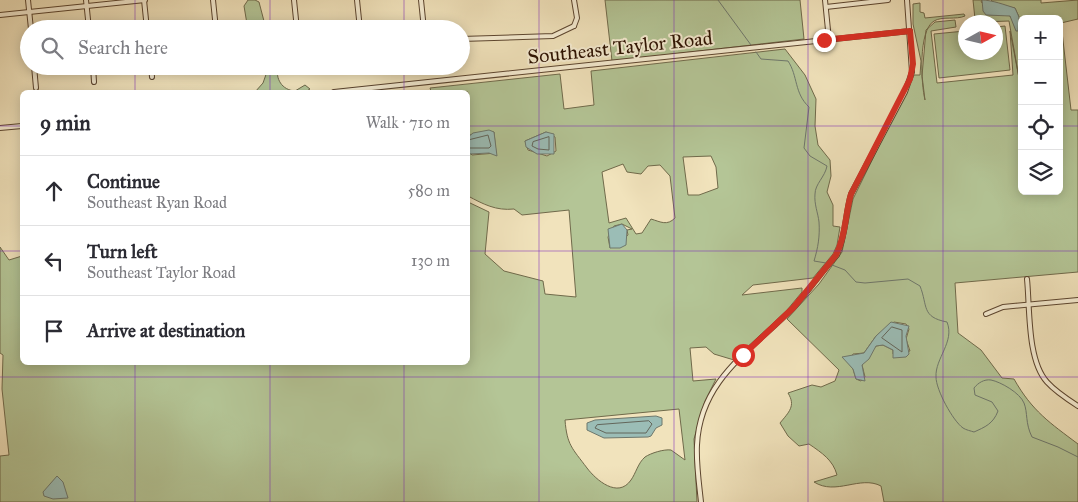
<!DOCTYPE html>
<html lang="en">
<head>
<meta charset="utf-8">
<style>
  :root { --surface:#fff; --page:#f2f2f3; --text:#2b2b33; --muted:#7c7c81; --line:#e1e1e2 }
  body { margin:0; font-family:"IM FELL Great Primer",serif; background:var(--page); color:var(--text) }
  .controls { position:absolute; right:15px; top:15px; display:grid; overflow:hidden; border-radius:8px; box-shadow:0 2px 12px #0003 }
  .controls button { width:45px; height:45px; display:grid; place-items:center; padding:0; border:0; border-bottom:1px solid var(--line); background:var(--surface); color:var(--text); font:25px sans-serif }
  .compass { position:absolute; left:958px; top:15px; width:45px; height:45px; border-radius:50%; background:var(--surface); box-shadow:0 2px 12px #0003; rotate:82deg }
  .stop { position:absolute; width:15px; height:15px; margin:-11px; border:4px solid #d93025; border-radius:50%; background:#fff }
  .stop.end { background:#d93025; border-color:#fff; box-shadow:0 1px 5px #0008 }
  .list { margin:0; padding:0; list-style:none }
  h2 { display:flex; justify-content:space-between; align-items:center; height:65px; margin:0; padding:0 20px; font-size:21px }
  h2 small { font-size:16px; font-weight:400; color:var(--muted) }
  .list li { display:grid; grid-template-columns:32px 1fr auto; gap:15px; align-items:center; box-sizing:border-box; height:70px; padding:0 20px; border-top:1px solid var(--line) }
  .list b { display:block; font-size:19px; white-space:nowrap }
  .list p { margin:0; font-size:16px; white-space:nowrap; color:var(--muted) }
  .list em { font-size:16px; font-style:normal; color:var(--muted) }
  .icon { flex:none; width:28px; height:28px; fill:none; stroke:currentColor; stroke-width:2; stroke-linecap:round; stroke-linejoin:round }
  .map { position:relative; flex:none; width:1078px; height:502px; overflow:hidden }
  .search { position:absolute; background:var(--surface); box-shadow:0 2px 12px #0003; left:20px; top:20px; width:450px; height:55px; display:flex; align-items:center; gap:12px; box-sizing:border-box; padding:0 18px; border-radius:28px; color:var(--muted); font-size:19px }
  .panel { position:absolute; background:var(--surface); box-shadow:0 2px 12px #0003; left:20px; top:90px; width:450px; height:275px; border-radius:8px }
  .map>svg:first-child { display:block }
  .green { fill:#b4c596; stroke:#706a4b; fill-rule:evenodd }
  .water { fill:#9bbdb6; stroke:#6e786d }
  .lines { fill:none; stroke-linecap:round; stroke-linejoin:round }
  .shore { stroke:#63665b; stroke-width:1 }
  .stream { stroke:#6e786d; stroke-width:1 }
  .street-casing { stroke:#5c452f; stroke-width:6 }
  .street { stroke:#f6edd3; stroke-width:4 }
  .route { stroke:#d93025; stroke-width:6 }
  .grid { fill:none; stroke:#7b2cbf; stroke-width:1; stroke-opacity:0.55 }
  .labels { text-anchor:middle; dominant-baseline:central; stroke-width:4; stroke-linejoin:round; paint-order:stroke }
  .street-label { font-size:20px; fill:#2b1000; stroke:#f6edd3 }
</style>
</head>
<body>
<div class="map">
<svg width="1078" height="502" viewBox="0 0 1078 502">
  <rect width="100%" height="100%" fill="#f1e3bc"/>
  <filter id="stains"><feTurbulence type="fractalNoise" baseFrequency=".004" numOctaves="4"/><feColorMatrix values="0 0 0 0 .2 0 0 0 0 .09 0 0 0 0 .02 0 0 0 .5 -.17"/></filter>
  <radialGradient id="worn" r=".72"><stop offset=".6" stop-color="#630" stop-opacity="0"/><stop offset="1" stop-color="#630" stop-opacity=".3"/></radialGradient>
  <!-- green -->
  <g class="green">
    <polygon points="255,0 259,2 265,25 269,29 253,29 253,25 247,24 244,6 248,0"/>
    <polygon points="605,0 800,0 804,39 612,61"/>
    <path d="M 973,0 L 982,0 L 981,2 L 1010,16 L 1013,21 L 1019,17 L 1015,8 L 995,4 L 991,0 L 1041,0 L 1041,3 L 1078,0 L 1078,19 L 1061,23 L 1071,110 L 1078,110 L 1078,272 L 955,283 L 958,333 L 981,350 L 1002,378 L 1014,379 C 1032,411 1050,423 1078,444 L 1078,502 L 884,502 L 881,486 C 860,475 836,496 814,482 L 837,475 C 833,460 822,453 809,444 L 799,446 L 788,436 L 780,423 C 789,412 796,406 788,393 L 812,385 L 821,387 L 835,381 L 839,370 L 787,319 L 819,284 L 842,252 L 853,199 L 914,75 L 920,75 L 921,61 L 913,24 L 913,4 L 920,3 L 920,12 L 924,13 L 925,18 L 964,14 L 965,16 C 956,20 942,16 934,21 C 918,30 921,84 925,100 L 922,76 L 926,30 L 935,22 L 955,20 L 956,27 L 931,31 L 937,83 L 1013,75 L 1010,31 L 1019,78 L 1009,21 L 982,22 L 981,18 L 975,19 ZM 1022,19 L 1059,19 L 1059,191 L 1022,191 ZM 894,322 L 906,324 L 909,329 L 906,339 L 910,351 L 893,354 L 893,350 L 883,345 L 876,346 L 862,365 L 865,377 L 861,381 L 856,379 L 853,369 L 848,362 L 853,354 L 864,353 L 876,336 Z"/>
    <polygon points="1005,26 1010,70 939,78 934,34 965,31 966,52 996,52 996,27"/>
    <path d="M 785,49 L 805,75 L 816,99 L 815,126 L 818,145 L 830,160 L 831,176 L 827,192 L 833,205 L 833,226 L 840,227 L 837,245 L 833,254 L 813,278 L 753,285 L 742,295 L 802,288 L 802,292 L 787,310 L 734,360 L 714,354 L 706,347 L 690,348 L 693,381 L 716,379 L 705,401 L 694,439 L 697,502 L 0,502 L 0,456 L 9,455 L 2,389 L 3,355 L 0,353 L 0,247 L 9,260 L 22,256 L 22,362 L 468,362 L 468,202 L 489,212 L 485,254 L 504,271 L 543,281 L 545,294 L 576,297 L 569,210 L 522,215 L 514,209 C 496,211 483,204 468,196 L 468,151 L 472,155 L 496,153 L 494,132 L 470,135 L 468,137 L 468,92 L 418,92 L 431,91 L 430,88 L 560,74 L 564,109 L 594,105 L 591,71 ZM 546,132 L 555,137 L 556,151 L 547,156 L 528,150 L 525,141 ZM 711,156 L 716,167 L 718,188 L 699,195 L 688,195 L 683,157 ZM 623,164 L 627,172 L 641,174 L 648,166 L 660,165 L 670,176 L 675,218 C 667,226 661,222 651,219 L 642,233 L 636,234 L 626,218 L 609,223 L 602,172 ZM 622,224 L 632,229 L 627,230 L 628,235 L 610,248 L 608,237 L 614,226 ZM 679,409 L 685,460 L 671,450 C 664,449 651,453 645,457 C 638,463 636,473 631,480 C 618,499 596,480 587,468 C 572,448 567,445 565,420 Z"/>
    <path d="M 269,66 L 278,66 C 275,79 282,90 295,91 L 305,85 L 310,89 L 305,92 L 255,92 L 263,83 Z"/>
  </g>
  <!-- water -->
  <g class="water">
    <path d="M 982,0 C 992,0 1005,5 1015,8 L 1019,17 L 1018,31 L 1016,31 L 1010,16 L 986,15 L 983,11 Z"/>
    <polygon points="489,130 494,132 497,156 489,153 470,154 468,151 468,137 473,133"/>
    <polygon points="546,132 554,134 554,154 537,154 526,147 525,141"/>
    <polygon points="622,224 627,230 626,245 620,248 610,248 608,229"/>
    <polygon points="891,322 909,326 906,336 909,354 906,357 893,358 893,350 883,345 876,346 869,359 862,365 865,381 856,379 853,369 842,357 864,353 876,336"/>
    <polygon points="656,416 662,418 662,425 656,428 651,436 648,437 604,438 587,430 587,423 595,420"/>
    <polygon points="57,476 63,482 68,498 53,499 44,496 43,492"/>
  </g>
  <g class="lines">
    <!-- shore -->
    <g class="shore">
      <polygon points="549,137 549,150 538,149 532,146 533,142"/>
      <polyline points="468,140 488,135 491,146 489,148 468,148"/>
      <polygon points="892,327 902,330 902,352 882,338"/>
      <polygon points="649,421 652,424 646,433 606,433 595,428 597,425"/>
    </g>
    <!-- stream -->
    <g class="stream">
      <polyline points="718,0 751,45"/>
      <path d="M 756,52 L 761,59 L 788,61 C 798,76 794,93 809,107 L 804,148 L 810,156 L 827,166 C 825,177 815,184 815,194 C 814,204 818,213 819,222 C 820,236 818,248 814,261 L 826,263"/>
      <path d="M 832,265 L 845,270 L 856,282 L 865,283 L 908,279 L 920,286 C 928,306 921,317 947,322 C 955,342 935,358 936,377 C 936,390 953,421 963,428 C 966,430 971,431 974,432 C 985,427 993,424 998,411 L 992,402 L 975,395 L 974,388 C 978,383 984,379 991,380 C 1001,382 1020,393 1024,403 C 1028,413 1025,423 1032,437 L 1058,447 L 1078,457"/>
    </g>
    <defs>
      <g id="street">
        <polyline points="28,0 31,29"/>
        <polyline points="86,0 89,29"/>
        <polyline points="144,0 147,29"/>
        <polyline points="213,0 216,29"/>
        <polyline points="294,0 297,29"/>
        <polyline points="357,0 360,29"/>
        <polyline points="421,0 424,29"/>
        <polyline points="574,0 577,18 574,26"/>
        <polyline points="825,0 829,40"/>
        <polyline points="826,7 888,0"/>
        <polyline points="0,15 145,0"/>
        <polyline points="461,39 553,36 574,26"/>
        <polyline points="34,66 36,88"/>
        <polyline points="93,66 94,82"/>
        <polyline points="151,66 152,77"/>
        <polyline points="220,66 221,69"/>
        <polyline points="334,92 910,31"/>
        <polyline points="0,128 22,126"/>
        <path d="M 1027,279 C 1030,308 1027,360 1047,382 C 1056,392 1067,399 1078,406"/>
        <polyline points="986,314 1003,307 1078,300"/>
        <path d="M 701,502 C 699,483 696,463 697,445 C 700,379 752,350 793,308 C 809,291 821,272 837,255 C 846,236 845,214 851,194 L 905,92 L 912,72 L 907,0"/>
      </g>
    </defs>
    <!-- street casing -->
    <use href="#street" class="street-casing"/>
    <!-- street -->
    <use href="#street" class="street"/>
  </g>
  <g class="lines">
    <!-- route -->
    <path class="route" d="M 743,355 L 793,308 L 836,255 C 846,236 845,214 851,194 L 910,79 L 913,64 L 910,31 L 824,40"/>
  </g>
  <!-- grid -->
  <path class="grid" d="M 135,0 L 135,29M 270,0 L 270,29M 404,0 L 404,29M 539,0 L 539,502M 674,0 L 674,502M 808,0 L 808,502M 943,0 L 943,502M 135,66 L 135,92M 270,66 L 270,92M 404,66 L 404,92M 0,126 L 22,126M 468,126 L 1022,126M 1059,126 L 1078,126M 0,251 L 22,251M 468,251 L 1078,251M 135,362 L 135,502M 270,362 L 270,502M 404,362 L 404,502M 0,377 L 1078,377"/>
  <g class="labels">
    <!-- street labels -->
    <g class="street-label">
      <text transform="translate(620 47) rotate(-6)">Southeast Taylor Road</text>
    </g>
  </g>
  <rect width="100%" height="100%" filter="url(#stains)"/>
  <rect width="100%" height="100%" fill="url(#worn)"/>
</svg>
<div class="controls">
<button>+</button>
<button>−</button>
<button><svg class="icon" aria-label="locate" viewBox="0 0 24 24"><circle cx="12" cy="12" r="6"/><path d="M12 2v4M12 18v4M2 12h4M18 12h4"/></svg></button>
<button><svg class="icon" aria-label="layers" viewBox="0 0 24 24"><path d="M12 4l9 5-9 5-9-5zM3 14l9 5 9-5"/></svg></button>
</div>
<svg class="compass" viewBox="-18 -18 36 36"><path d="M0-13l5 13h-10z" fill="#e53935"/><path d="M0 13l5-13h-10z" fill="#7c7c81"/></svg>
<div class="stop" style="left:743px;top:355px"></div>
<div class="stop end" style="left:824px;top:40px"></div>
<div class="search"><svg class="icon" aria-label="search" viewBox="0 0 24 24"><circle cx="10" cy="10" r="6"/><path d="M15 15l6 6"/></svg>Search here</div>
<section class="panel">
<h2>9 min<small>Walk · 710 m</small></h2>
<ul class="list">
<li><svg class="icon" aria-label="ahead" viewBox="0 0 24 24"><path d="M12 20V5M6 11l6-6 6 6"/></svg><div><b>Continue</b><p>Southeast Ryan Road</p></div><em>580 m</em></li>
<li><svg class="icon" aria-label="left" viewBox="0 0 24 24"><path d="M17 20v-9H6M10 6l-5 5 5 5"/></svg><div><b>Turn left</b><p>Southeast Taylor Road</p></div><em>130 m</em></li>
<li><svg class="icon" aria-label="arrive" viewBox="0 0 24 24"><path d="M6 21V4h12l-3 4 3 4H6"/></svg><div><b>Arrive at destination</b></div></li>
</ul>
</section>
</div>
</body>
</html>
